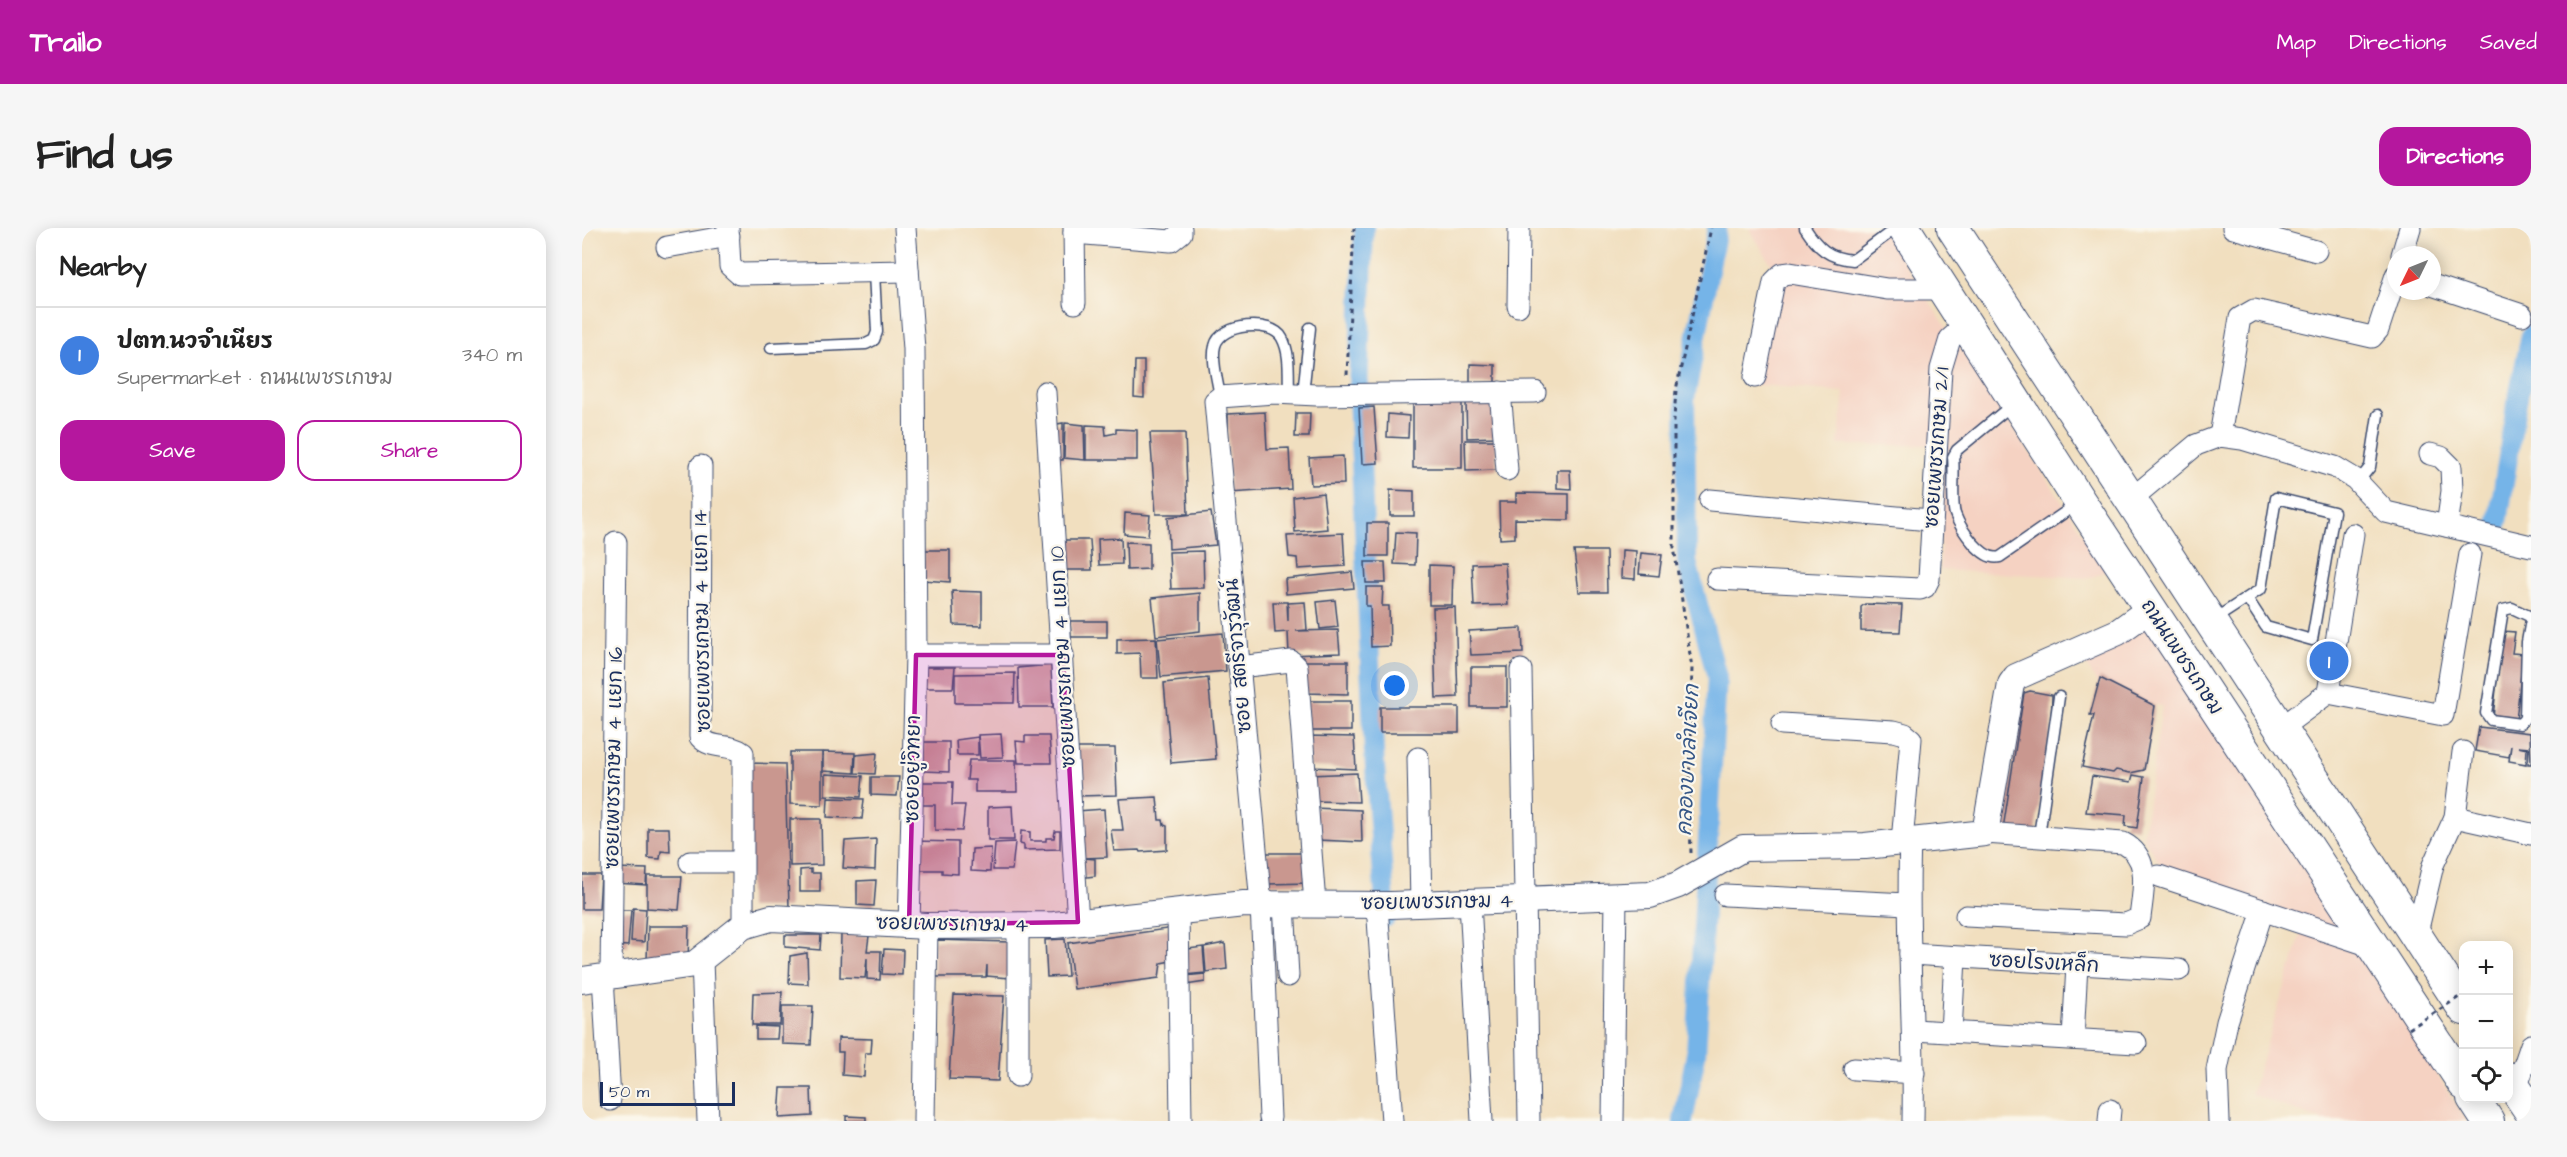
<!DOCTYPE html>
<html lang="en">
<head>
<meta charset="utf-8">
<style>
  :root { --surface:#fff; --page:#f6f6f6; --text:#222; --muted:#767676; --line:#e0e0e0; --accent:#b5179e }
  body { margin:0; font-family:"Architects Daughter","Playpen Sans Thai",sans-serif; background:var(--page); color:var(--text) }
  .controls { position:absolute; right:18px; bottom:18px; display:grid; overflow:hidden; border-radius:12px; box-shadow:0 3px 15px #0003 }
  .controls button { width:54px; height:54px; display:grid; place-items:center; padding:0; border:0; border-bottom:2px solid var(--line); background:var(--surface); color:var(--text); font:30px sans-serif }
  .compass { position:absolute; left:1805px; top:18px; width:54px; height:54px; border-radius:50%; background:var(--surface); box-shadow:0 3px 15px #0003; rotate:227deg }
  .scale { position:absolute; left:18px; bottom:15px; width:135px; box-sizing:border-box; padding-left:6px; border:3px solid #1b2f5e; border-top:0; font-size:16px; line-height:21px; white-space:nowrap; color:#1b2f5e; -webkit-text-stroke:4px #fbf7ec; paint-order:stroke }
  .you { position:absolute; left:813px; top:458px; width:21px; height:21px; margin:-15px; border:4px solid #fff; border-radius:50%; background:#1a73e8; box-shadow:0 0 0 9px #1a73e833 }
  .badge { display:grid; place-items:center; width:39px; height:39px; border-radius:50%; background:var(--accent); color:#fff; font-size:20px; font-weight:700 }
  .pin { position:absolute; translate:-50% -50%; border:3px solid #fff; box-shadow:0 2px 6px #0006 }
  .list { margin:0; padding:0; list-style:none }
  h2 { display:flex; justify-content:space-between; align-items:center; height:78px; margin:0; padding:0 24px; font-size:26px }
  h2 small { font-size:20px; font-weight:400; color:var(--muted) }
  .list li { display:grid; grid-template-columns:39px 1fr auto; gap:18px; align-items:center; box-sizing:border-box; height:96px; padding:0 24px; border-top:2px solid var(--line) }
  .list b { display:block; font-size:22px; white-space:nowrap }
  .list p { margin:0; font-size:20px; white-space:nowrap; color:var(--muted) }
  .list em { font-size:20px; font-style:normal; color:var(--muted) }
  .actions { display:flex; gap:12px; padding:18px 24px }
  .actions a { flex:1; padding:14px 0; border:2px solid var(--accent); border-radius:18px; text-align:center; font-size:21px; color:var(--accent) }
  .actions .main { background:var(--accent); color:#fff }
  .icon { flex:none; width:33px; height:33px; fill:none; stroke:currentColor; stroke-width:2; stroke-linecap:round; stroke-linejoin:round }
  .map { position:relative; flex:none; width:1949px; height:893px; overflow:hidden; border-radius:18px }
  header { display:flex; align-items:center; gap:36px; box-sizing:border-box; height:84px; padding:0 30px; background:var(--accent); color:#fff }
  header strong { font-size:28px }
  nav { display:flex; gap:33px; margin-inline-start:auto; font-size:21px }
  .intro { display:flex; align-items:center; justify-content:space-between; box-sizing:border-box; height:144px; padding:0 36px }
  h1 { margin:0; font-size:42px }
  .button { padding:15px 27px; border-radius:18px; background:var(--accent); color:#fff; font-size:21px; font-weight:700 }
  main { display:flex; gap:36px; padding:0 36px }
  aside { flex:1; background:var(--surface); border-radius:18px; box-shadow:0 3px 15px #0003 }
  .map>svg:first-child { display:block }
  .built { fill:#f5d2c2 }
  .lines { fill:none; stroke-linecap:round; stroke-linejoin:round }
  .canal { stroke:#74b4e8; stroke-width:20 }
  .building { fill:#c9978f }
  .service-casing { stroke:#3b496d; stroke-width:13 }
  .minor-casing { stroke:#3b496d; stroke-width:23 }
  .tertiary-casing { stroke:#3b496d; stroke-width:28 }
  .primary-casing { stroke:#3b496d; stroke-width:34 }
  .path { stroke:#3b496d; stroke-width:3; stroke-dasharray:4.5 4.5; stroke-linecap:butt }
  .service { stroke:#fff; stroke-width:10 }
  .minor { stroke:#fff; stroke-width:21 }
  .tertiary { stroke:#fff; stroke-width:26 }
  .primary { stroke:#fff; stroke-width:32 }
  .path-bridge { stroke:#3b496d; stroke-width:3; stroke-dasharray:4.5 4.5; stroke-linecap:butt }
  .marked { fill:#b5179e; fill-opacity:0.2; stroke:#b5179e; stroke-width:4.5; stroke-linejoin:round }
  .labels { text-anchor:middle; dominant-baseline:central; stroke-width:4.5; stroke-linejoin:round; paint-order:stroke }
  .street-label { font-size:20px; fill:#1b2f5e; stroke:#fbf7ec }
  .water-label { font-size:21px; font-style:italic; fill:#365787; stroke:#fbf7ec }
</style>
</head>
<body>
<header>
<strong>Trailo</strong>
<nav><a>Map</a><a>Directions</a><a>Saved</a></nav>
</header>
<div class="intro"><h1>Find us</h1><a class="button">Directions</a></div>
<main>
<aside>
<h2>Nearby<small></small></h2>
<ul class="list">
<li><span class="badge" style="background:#3f7fe0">1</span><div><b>ปตท.นวจำเนียร</b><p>Supermarket · ถนนเพชรเกษม</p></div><em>340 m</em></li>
</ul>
<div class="actions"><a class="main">Save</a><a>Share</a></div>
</aside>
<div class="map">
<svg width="1949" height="893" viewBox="0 0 1949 893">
  <rect width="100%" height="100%" fill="#fbf7ec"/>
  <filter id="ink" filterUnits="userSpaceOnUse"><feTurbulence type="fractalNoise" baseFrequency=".0167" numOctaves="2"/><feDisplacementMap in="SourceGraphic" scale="12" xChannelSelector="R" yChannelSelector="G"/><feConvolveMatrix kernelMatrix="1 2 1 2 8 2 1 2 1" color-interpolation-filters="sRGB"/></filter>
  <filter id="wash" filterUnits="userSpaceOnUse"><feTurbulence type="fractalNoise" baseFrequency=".008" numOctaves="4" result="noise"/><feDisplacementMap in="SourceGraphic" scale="24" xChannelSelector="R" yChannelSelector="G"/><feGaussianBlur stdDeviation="1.35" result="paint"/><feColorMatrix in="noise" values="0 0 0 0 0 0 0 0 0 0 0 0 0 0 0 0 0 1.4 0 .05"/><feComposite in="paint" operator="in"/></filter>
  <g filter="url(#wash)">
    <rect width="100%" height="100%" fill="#f1dfbf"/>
    <!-- built -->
    <g class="built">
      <polygon points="1167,0 1299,0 1525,342 1509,350 1358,342 1362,217 1256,217 1262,164 1164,156 1189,36"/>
      <polygon points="1565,394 1784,736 1885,893 1742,893 1669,866 1723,694 1583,644 1561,609 1580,478 1523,469 1502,433"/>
    </g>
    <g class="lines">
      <!-- canal -->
      <g class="canal">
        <polyline points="782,0 776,164 792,525 804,689"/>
        <polyline points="1916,294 1933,184 1949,107"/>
        <polyline points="1101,893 1114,826 1135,449 1105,334 1103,170 1135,0"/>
      </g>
    </g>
    <g id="blocks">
      <!-- building -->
      <g class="building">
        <polygon points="553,133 562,133 562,170 552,169"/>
        <polygon points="888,136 913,137 913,155 888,155"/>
        <rect x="831" y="174" width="49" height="66"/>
        <polygon points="884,175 913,175 914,209 885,210"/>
        <polygon points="792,179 796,235 780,236 777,180"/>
        <polygon points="683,184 685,221 707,220 709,261 647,265 646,186"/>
        <polygon points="714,185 728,185 727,209 713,209"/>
        <polygon points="806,186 827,188 826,210 805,209"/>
        <polygon points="481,195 481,232 470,232 470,197"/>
        <polygon points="483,195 502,197 503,232 482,230"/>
        <polygon points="504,197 523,198 524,207 534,205 534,201 555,202 555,232 504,232"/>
        <polygon points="568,205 603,205 606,286 574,286"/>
        <polygon points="883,212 914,212 915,242 884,243"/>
        <polygon points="761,228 762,256 729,257 727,230"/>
        <polygon points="975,242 988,242 989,261 975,260"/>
        <polygon points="808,262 832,263 832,288 808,288"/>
        <polygon points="741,265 745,301 713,304 711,269"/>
        <polygon points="934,265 987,266 987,292 933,291 933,310 918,311 917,274 934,274"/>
        <polygon points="629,284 634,317 587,321 586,289"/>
        <polygon points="543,285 568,287 566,308 542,306"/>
        <rect x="785" y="295" width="21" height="33"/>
        <polygon points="814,304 834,305 833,337 812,336"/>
        <polygon points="761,305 763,338 716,341 715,330 707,329 705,308"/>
        <polygon points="539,310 540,336 517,337 516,311"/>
        <polygon points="480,312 508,312 510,342 480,342"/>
        <polygon points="544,314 567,315 567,341 545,342"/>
        <polygon points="341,322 368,322 368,354 341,352"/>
        <polygon points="1040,322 1054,323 1053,351 1039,350"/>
        <polygon points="621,323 622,360 589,361 587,324"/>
        <polygon points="992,323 1024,323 1025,364 997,364"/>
        <polygon points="1059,325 1080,327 1077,348 1057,346"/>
        <polygon points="783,334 803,334 804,355 784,355"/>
        <polygon points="923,335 926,377 892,378 890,336"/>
        <polygon points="847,337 871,338 870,377 847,377"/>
        <polygon points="770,344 772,360 704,366 703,351"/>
        <polygon points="784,359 801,359 800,378 807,378 808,418 789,419 788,378 784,378"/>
        <polygon points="370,363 400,364 400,398 372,397"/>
        <polygon points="618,365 618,403 574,408 570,370"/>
        <polygon points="753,372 756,399 738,401 735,374"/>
        <polygon points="691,374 705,374 706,393 706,375 723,374 725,402 714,403 756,402 758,425 707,427 706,404 693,405"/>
        <polygon points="1283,376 1320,377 1318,404 1279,403 1279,379"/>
        <polygon points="873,379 876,469 854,470 851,380"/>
        <polygon points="488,393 525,393 525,409 489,409"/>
        <polygon points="940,400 941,425 889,427 887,403"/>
        <polygon points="1920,403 1933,404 1930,425 1941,426 1934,493 1911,490"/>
        <polygon points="641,405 644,443 579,449 575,411"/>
        <polygon points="574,410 576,450 559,450 558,425 535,426 535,411"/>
        <polygon points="719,433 766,433 766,466 722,465"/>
        <polygon points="469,437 471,479 437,479 436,440"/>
        <polygon points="336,439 373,439 371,460 335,460"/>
        <rect x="889" y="439" width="36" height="40"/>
        <polygon points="433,445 432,475 373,475 373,446"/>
        <polygon points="626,450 634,531 589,535 582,455"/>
        <polygon points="1518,450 1573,478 1562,542 1548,545 1534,542 1531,545 1500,539 1512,487 1508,487"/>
        <polygon points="1448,463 1470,467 1469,500 1453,604 1421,601 1442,465"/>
        <polygon points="723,473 769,473 769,503 725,503"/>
        <rect x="798" y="479" width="79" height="26"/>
        <polygon points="1897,499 1948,505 1949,536 1946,536 1947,520 1936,519 1945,521 1944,536 1927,533 1929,518 1927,529 1893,523"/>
        <polygon points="419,506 421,529 398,530 396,507"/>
        <polygon points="443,508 467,508 469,535 436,535 434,513 443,514"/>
        <polygon points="725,508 772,509 774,541 728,539"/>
        <polygon points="396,509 396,527 375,527 374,512"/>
        <polygon points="342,514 367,514 367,544 341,543"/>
        <polygon points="494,520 533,520 535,567 496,568"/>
        <polygon points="208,524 240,524 240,577 208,576"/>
        <polygon points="241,524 273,525 272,545 241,543"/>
        <polygon points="295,525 293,546 273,545 274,527"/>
        <polygon points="387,532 434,532 435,564 393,564 393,552 385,552"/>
        <polygon points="166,535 203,536 207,680 167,680"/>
        <polygon points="775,545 777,574 729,573 728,547"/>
        <polygon points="243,546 281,548 279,569 243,567"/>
        <polygon points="1551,547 1562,549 1555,600 1543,598 1544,587 1504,584 1510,548 1549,554"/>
        <polygon points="289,549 317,549 315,568 289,567"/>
        <polygon points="335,554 371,554 370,577 383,577 380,603 353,602 353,577 337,577"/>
        <polygon points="575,569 577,592 581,592 582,597 585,598 585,622 558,624 557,622 532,623 529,602 541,602 537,571"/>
        <polygon points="246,570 282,571 280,591 245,589"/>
        <polygon points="430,578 432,612 406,612 406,579"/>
        <polygon points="731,580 779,582 780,614 735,612"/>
        <polygon points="522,581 525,629 502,630 513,631 513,648 497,650 495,583"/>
        <polygon points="208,591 239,591 240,637 208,638"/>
        <polygon points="66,600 87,600 88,624 79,623 78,631 66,630"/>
        <polygon points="439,603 448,604 448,613 464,613 464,610 472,610 473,603 478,603 478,621 442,622 442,617 438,616"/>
        <polygon points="294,611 293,642 261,640 263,613"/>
        <polygon points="331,613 376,614 376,646 360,645 360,642 331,642"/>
        <polygon points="433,614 430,642 411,642 413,615"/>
        <polygon points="409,620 408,644 389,643 390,621"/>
        <polygon points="685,625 726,625 727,655 686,656"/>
        <polygon points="33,640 65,641 64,657 34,655"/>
        <polygon points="229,641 229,645 238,645 238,664 218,664 218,642"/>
        <polygon points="0,647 19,647 17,681 0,681"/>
        <polygon points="65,648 100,648 97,682 65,680"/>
        <polygon points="294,652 292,678 275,677 275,653"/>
        <polygon points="51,680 64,681 62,714 49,713"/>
        <polygon points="31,682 49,682 46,718 30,717"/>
        <polygon points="66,698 107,698 106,733 65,733"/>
        <polygon points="591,700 594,732 579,735 577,750 492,761 486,715"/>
        <polygon points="259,706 287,708 285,723 299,723 298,752 285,751 285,730 283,750 258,749"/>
        <polygon points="203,707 239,707 238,722 203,719"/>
        <polygon points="483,711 486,748 465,749 463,712"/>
        <polygon points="352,712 428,714 427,750 405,748 405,737 404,749 352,749"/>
        <polygon points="643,715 645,741 624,744 622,719"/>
        <polygon points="621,719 623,745 602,747 599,722"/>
        <polygon points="302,721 321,722 320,747 300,746"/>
        <polygon points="225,725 226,756 207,755 208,728"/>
        <polygon points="623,746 623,754 604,757 602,748"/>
        <polygon points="200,764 198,797 170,797 171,765"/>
        <polygon points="372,767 422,768 416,853 367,851"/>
        <polygon points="200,778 231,778 229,817 200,816"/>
        <polygon points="174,798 196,799 195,811 174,811"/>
        <polygon points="256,810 290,811 289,825 283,825 282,849 260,847 261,824 256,824"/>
        <polygon points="199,860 229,860 230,888 197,890"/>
        <polygon points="264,888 284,889 284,893 264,893"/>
      </g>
    </g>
  </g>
  <g filter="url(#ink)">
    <use href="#blocks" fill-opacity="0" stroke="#3b496d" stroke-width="1.5"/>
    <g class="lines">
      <defs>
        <g id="service">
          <path d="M 1223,0 C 1236,20 1246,30 1271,32 L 1314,0"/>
          <polyline points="189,120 284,116 292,112 295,104 292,44"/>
          <polyline points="721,166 728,100"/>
          <path d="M 638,169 C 636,154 629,132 633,118 C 638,95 690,91 700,110 C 709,126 706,148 707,166"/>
          <path d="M 1431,176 L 1375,222 L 1371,229 C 1373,245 1369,274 1373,286 C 1379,302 1401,334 1418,329 L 1495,276"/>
          <polyline points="1776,254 1788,239 1796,187"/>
          <polyline points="1949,389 1930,380 1921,382 1904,485 1909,492 1938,496 1943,490 1945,414 1949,392"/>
          <path d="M 1631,392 C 1647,382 1663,371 1679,361 L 1694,270 L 1752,284 L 1730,412 L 1684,399 L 1665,370"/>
          <polyline points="1457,608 1477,469"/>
        </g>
        <g id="minor">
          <polyline points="146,0 148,38 157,46 326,43"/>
          <polyline points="323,0 332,121 334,427 327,697"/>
          <polyline points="492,0 493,75"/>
          <polyline points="1651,0 1734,23"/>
          <polyline points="492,5 589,13 599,5 599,0"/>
          <polyline points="85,19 147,8"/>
          <polyline points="1820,27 1828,0"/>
          <polyline points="1850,57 1940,87"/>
          <polyline points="936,78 937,0"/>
          <polyline points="1173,149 1192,54 1200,46 1208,45 1305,61 1361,61"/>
          <polyline points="463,164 496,694"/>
          <polyline points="918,164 925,242"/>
          <polyline points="1638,208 1658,90 1672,82 1790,109 1796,102 1814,47"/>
          <polyline points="1848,226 1859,229 1869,239 1870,263 1865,298"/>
          <path d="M 119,238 L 118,509 C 129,522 148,515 161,525 L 161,698"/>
          <polyline points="1128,272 1348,292"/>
          <polyline points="1548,272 1614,217 1638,208 1660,211 1753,239 1773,251 1804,284 1949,318"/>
          <polyline points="1135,351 1338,361 1343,359 1347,351 1359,141 1368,111 1384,97"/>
          <polyline points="334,427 481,427"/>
          <polyline points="657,439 709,433 715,439 733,676"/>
          <polyline points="939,442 947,893"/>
          <polyline points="1746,465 1861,487 1888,326"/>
          <polyline points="1200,496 1312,503 1323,506 1329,511 1320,614"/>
          <polyline points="1699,500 1746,465 1771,306"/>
          <polyline points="836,530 839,676"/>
          <polyline points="1873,589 1949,606"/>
          <path d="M 1328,613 C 1324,706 1333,799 1331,893"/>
          <polyline points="108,634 159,634"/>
          <polyline points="1577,648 1789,718"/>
          <polyline points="1143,667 1325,676"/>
          <polyline points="888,674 900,893"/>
          <polyline points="702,676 706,748"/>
          <polyline points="795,677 810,893"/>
          <polyline points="596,682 599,893"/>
          <path d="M 1384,688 L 1544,696 L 1558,690 C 1561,662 1570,630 1541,615 L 1403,605"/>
          <polyline points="1834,709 1851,637 1873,589 1881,524"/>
          <polyline points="1328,726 1597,742"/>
          <polyline points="120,732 126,893"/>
          <polyline points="29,747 34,314"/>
          <polyline points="21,748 28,872"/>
          <polyline points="1332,802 1554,815"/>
          <polyline points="1369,804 1373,730"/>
          <polyline points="1491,811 1495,737"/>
          <polyline points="1272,841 1332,845"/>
          <polyline points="436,848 436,697"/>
          <polyline points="1934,861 1949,817"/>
          <polyline points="688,890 679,676 633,173 638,169 692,165 735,167 953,164"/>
          <polyline points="342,893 345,698"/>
          <polyline points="1031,893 1034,668"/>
          <polyline points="1527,893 1528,882"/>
          <polyline points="1637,893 1635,842 1645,794 1681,682"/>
        </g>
        <polyline id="tertiary" points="0,752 113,736 161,698 189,690 345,698 472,697 662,676 809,677 1068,667 1096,657 1161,620 1283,618 1403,605 1429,456 1434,449 1536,404 1568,381"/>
        <g id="primary">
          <polyline points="1322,0 1498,274 1882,856"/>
          <polyline points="1371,0 1882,781"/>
          <polyline points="1926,850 1949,884"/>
          <polyline points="1891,870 1906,893"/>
        </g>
      </defs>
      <!-- service casing -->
      <use href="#service" class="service-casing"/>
      <!-- minor casing -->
      <use href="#minor" class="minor-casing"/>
      <!-- tertiary casing -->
      <use href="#tertiary" class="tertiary-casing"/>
      <!-- primary casing -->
      <use href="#primary" class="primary-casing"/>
      <!-- path -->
      <g class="path">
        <polyline points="765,147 772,0"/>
        <polyline points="1109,625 1107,561 1110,440 1092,319 1092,191 1094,162 1129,0"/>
      </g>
      <!-- service -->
      <use href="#service" class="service"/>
      <!-- minor -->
      <use href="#minor" class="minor"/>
      <!-- tertiary -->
      <use href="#tertiary" class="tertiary"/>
      <!-- primary -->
      <use href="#primary" class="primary"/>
      <!-- path-bridge -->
      <polyline class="path-bridge" points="1827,801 1882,766"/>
    </g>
  </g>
  <!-- marked area -->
  <path class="marked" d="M 334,427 L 481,427 L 496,694 L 327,697 Z"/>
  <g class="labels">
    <!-- street labels -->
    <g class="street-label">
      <text transform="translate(1355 220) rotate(-86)">ซอยเพชรเกษม 2/1</text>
      <text transform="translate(120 393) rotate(-91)">ซอยเพชรเกษม 4 แยก 14</text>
      <text transform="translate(656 428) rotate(-95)">ซอย สตรีจารุวัฒน์</text>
      <text transform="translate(481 429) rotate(-93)">ซอยเพชรเกษม 4 แยก 10</text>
      <text transform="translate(1600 429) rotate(57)">ถนนเพชรเกษม</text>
      <text transform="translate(32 530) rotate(-89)">ซอยเพชรเกษม 4 แยก 16</text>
      <text transform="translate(331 541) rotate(-89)">ซอยอยู่วิทยา</text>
      <text transform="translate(855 674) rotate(-1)">ซอยเพชรเกษม 4</text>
      <text transform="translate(370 696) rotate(1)">ซอยเพชรเกษม 4</text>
      <text transform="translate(1462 735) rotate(3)">ซอยโรงเหล็ก</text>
    </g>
    <!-- water labels -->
    <g class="water-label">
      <text transform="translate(1106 532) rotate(-87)">คลองบางลำเจียก</text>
    </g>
  </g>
</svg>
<div class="controls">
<button>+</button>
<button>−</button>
<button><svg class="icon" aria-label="locate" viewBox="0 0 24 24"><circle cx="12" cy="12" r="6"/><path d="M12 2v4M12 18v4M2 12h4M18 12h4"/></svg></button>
</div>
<svg class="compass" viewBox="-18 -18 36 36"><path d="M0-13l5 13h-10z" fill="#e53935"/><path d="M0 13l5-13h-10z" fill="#767676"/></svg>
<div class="scale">50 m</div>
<div class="you"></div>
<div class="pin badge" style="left:1747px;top:433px;background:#3f7fe0">1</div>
</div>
</main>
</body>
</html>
